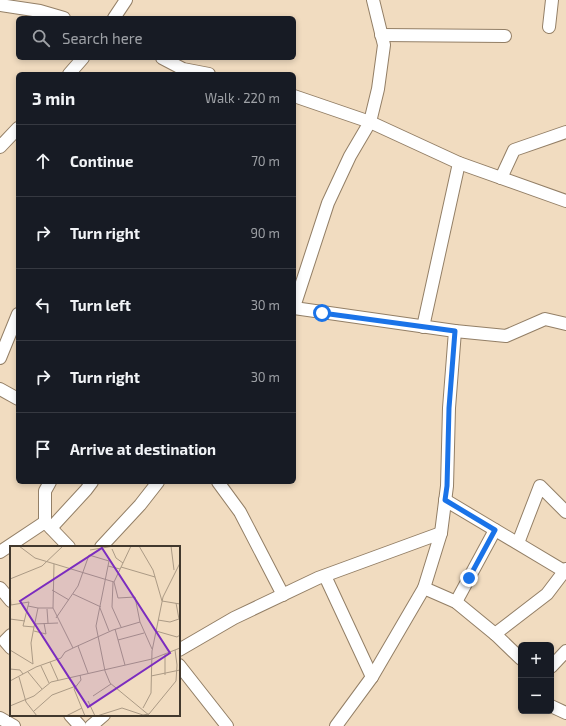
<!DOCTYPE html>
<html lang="en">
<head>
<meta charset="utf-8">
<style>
  :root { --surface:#171b24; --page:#242831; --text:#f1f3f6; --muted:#9ea1a6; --line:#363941 }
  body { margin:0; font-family:"Exo 2",sans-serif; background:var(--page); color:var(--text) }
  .controls { position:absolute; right:12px; bottom:12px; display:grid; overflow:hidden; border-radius:6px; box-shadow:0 2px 6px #0003 }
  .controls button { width:36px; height:36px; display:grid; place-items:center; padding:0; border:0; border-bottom:1px solid var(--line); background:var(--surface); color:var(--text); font:20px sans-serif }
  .stop { position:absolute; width:12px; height:12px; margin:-9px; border:3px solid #1a73e8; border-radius:50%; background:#fff }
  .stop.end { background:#1a73e8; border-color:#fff; box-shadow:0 1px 4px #0008 }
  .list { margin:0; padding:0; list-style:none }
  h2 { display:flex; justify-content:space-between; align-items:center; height:52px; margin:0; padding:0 16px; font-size:17px }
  h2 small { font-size:13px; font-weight:400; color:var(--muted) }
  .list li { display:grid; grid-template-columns:26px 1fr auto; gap:12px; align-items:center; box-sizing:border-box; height:72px; padding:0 16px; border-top:1px solid var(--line) }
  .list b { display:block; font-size:15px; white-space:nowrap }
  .list em { font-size:13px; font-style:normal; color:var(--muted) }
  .icon { flex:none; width:22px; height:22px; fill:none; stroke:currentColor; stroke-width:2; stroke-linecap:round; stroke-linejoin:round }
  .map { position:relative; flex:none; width:566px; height:726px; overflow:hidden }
  .search { position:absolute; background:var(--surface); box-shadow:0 2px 6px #0003; left:16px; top:16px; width:280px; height:44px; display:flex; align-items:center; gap:10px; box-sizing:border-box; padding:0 14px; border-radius:6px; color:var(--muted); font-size:15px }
  .panel { position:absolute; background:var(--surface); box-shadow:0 2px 6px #0003; left:16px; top:72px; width:280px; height:412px; border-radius:6px }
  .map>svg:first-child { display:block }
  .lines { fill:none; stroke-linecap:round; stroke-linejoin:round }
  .street-casing { stroke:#937f66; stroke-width:14 }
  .street { stroke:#fff; stroke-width:12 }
  .route { stroke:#1a73e8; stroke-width:5 }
  .inset-road { fill:none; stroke:#ab9a85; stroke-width:1 }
  .view { fill:#7b2cbf; fill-opacity:0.15; stroke:#7b2cbf; stroke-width:2 }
  .inset-edge { fill:none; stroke:#41382d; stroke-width:2 }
</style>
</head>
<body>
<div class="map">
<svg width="566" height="726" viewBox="0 0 566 726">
  <rect width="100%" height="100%" fill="#f1dcc0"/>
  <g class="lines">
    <defs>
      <g id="street">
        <polyline points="0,5 40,11 64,18"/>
        <polyline points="114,18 126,0"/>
        <polyline points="549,27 552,0"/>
        <polyline points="381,35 505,36"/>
        <polyline points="162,58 183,69 209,74"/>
        <polyline points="69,74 83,58"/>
        <polyline points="294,96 370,122 459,163 566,201"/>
        <polyline points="0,147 18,128"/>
        <polyline points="501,178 514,150 566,132"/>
        <polyline points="294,307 328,203 350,156 370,122 378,89 384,45 373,0"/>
        <polyline points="294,308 455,331 449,408 447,486 441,533 424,588"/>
        <polyline points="423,327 459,163"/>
        <polyline points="455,331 506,336 545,319 566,324"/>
        <polyline points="0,358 18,314"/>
        <polyline points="0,389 18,399"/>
        <polyline points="218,482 240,512 283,595"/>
        <polyline points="445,500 564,571"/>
        <polyline points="45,522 45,491 50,482"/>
        <polyline points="51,528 86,490 92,482"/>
        <polyline points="518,543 540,486 566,512"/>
        <polyline points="101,547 140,505 158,482"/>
        <polyline points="0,552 45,522 69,547"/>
        <polyline points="325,576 372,677"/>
        <polyline points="0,588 11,601"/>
        <polyline points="456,602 495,530"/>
        <polyline points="11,635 5,641 11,648"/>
        <polyline points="179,650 234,618 318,578 441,533"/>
        <polyline points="521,659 495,634 547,594 566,569"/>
        <polyline points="179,665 227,726"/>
        <polyline points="551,667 566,651"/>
        <polyline points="551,706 566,713"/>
        <polyline points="70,715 80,726"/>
        <polyline points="0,718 14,726"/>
        <polyline points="91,726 104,715"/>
        <polyline points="336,726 372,677 424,588 456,602 495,634"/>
      </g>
    </defs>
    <!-- street casing -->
    <use href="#street" class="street-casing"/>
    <!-- street -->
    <use href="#street" class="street"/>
  </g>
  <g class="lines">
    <!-- route -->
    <polyline class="route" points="322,313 455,331 449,408 447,486 445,500 495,530 469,578"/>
  </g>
  <!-- overview -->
  <g transform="translate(10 546)">
    <rect width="170" height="170" fill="#f1dcc0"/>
    <path class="inset-road" d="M 9,0 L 25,12 L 104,36 L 121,0M 129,0 L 143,24 L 152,55 L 170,58M 161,0 L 164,24M 102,3 L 106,12 L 113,17M 80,4 L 104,0M 98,20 L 110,23M 111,21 L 145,31M 0,33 L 32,20 L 53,0M 103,36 L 102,61 L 111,81M 104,36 L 108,52 L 125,51 L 130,76M 42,44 L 59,54M 0,46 L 1,59M 63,48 L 91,61M 1,59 L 19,56 L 13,80 L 24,81 L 28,62 L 18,60M 28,62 L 43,62 L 44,18M 43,62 L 63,102 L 103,84 L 130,76 L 142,103M 90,62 L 99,85M 37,63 L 38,77M 46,72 L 68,40 L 79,9 L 99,15 L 86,80 L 95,125 L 100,137 L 140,170M 0,73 L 15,75M 148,74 L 160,76 L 169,73 L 166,57M 24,78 L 48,77M 105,83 L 115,119M 24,85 L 36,88 L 34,77M 146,85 L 167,91 L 170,89M 108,94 L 134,87M 68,100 L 78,127M 0,104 L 23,118M 155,108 L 155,129M 40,116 L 48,134M 23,118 L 21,97 L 24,81M 31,120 L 39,137M 0,123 L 10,124 L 13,128M 18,126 L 32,143M 70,129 L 71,134 L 64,143 L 75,170M 141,130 L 170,124M 9,131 L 16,156 L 27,170M 0,135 L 26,121 L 51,112 L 55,106 L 63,102M 83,150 L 101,138M 78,155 L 85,170M 0,160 L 24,150 L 41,136 L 142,113 L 170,102M 133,162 L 141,147 L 142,105 L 153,51 L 170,17M 24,165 L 42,149 L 66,140M 56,170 L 72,162M 87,170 L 112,162 L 133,169 L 139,168 L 166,135 L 167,119 L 165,104"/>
    <path class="view" d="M 92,2 L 160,107 L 78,161 L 10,55 Z"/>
    <rect width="170" height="170" class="inset-edge"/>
  </g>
</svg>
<div class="controls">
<button>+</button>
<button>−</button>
</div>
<div class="stop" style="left:322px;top:313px"></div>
<div class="stop end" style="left:469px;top:578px"></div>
<div class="search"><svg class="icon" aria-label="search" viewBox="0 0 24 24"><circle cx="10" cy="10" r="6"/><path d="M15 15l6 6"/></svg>Search here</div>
<section class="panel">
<h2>3 min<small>Walk · 220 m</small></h2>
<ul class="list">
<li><svg class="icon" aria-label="ahead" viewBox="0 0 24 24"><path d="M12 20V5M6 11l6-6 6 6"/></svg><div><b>Continue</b></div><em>70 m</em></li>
<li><svg class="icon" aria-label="right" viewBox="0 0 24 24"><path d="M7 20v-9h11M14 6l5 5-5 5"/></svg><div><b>Turn right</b></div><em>90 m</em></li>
<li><svg class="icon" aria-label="left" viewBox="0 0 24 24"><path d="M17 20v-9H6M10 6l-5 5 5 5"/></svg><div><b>Turn left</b></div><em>30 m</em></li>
<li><svg class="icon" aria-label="right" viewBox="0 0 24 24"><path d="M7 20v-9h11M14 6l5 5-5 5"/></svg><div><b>Turn right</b></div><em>30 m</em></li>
<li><svg class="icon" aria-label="arrive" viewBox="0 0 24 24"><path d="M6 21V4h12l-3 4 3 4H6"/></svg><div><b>Arrive at destination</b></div></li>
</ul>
</section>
</div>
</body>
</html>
